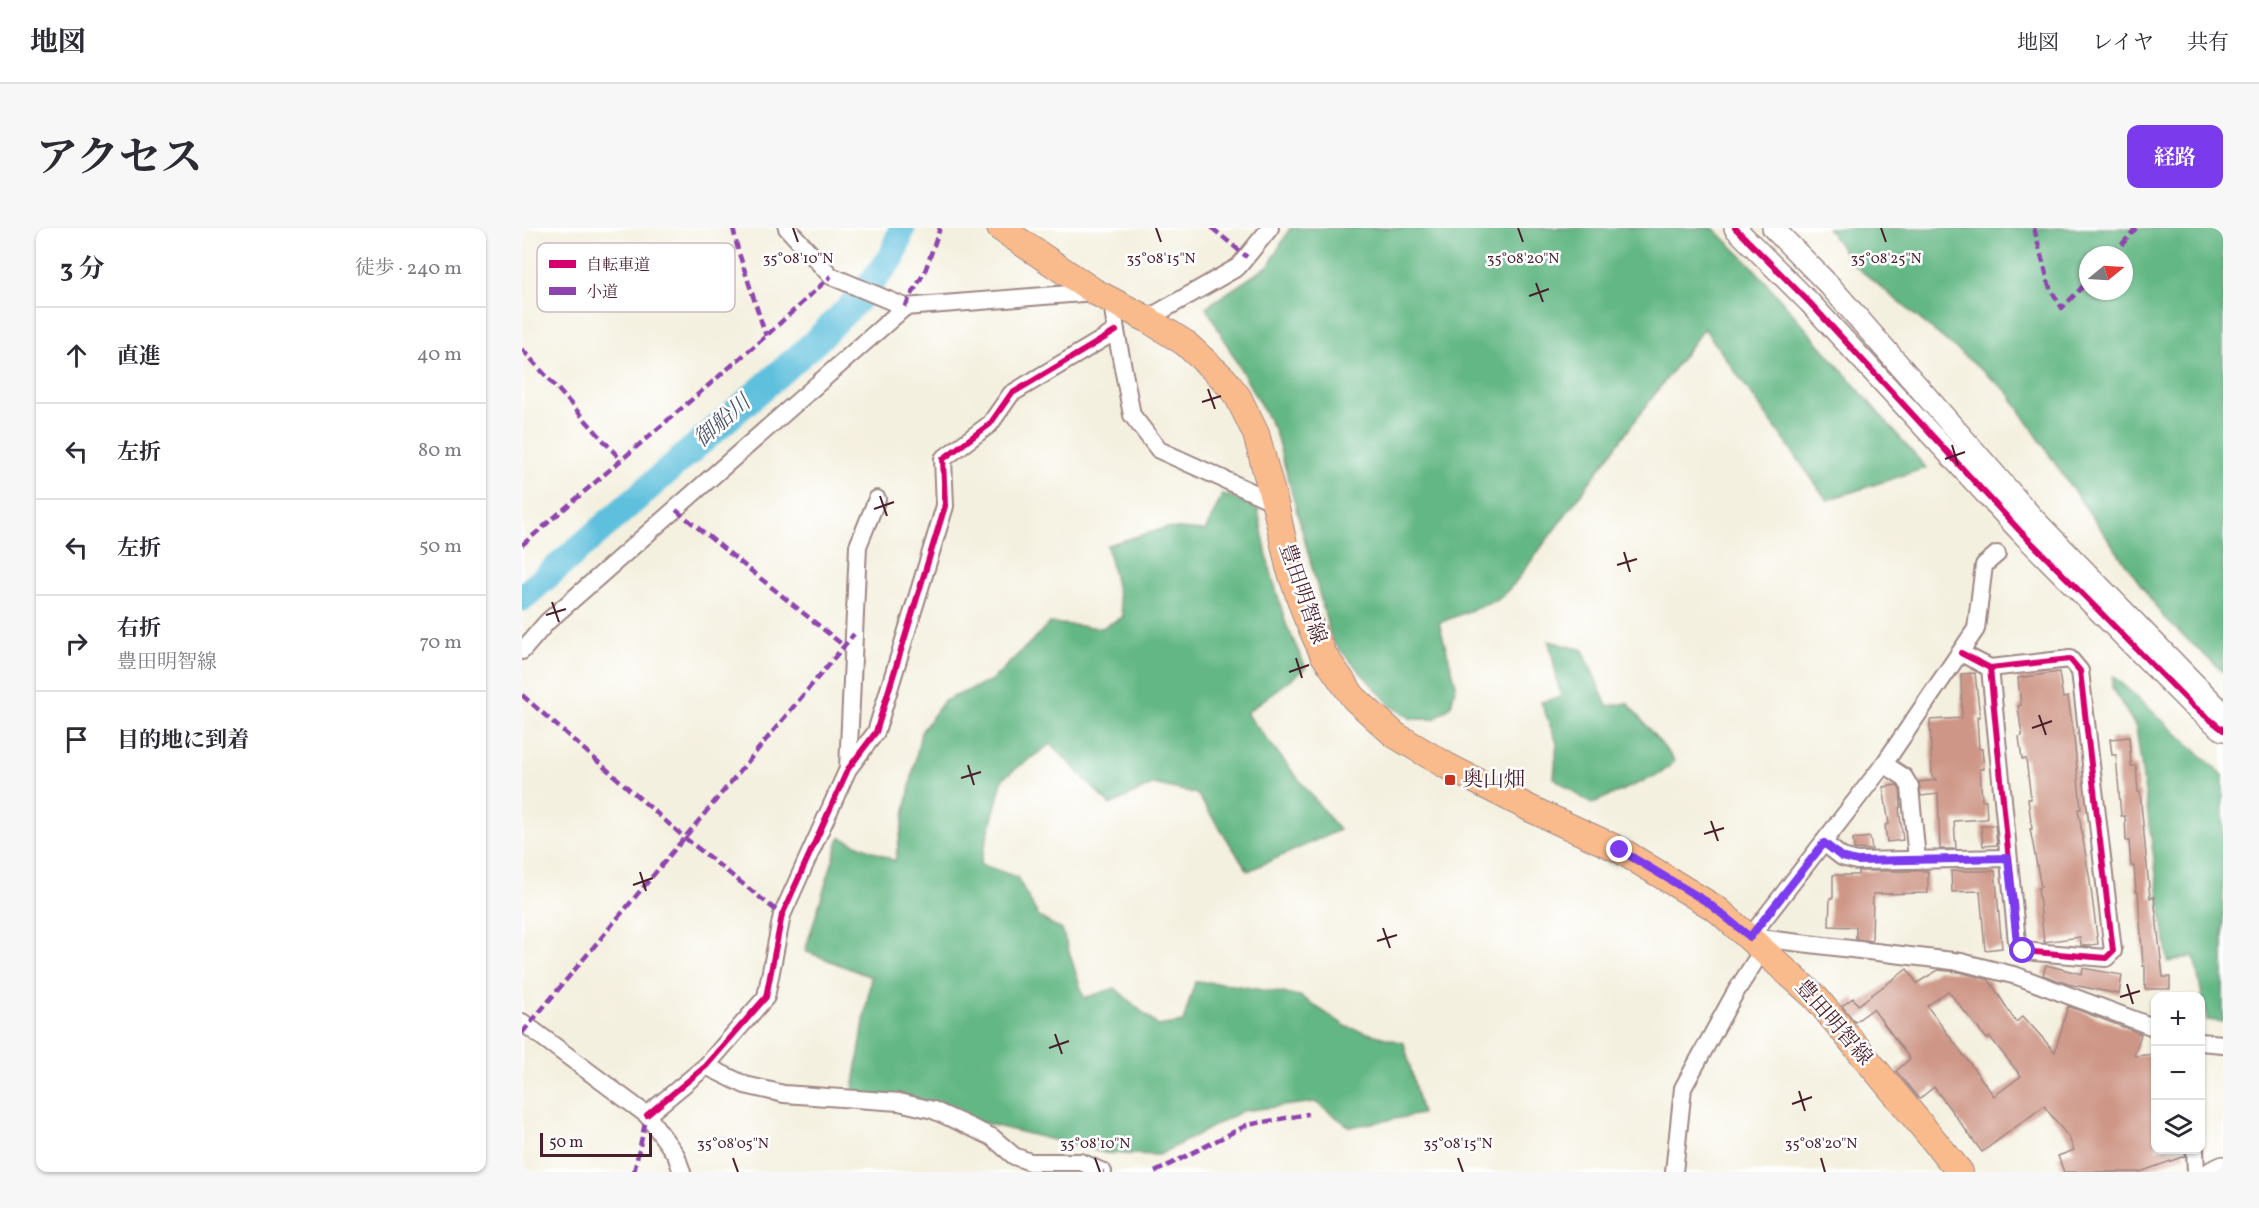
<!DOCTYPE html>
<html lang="ja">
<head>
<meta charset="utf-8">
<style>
  :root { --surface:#fff; --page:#f7f7f7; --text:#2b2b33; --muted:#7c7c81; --line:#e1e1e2; --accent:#7c3aed }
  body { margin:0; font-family:Vollkorn,"Noto Serif JP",serif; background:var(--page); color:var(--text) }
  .controls { position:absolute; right:18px; bottom:18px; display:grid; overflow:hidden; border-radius:12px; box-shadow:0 2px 4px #0004 }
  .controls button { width:54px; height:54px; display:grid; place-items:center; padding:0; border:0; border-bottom:2px solid var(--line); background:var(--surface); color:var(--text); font:30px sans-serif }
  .compass { position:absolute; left:1557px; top:18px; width:54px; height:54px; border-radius:50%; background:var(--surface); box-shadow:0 2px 4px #0004; rotate:72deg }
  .scale { position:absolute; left:18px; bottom:15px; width:112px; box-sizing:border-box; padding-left:6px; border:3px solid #4a1f2b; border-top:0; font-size:16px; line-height:21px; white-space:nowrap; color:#4a1f2b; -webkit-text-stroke:4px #fff; paint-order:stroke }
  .stop { position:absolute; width:18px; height:18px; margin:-14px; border:4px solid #7c3aed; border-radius:50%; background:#fff }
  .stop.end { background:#7c3aed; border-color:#fff; box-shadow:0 2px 6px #0008 }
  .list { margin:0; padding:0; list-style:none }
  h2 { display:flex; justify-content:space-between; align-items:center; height:78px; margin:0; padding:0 24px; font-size:26px }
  h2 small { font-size:20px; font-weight:400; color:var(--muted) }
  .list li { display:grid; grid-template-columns:39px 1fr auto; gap:18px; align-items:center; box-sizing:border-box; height:96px; padding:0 24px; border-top:2px solid var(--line) }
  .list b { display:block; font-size:22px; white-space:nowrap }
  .list p { margin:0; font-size:20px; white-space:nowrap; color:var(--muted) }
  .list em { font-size:20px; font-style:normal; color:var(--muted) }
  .icon { flex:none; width:33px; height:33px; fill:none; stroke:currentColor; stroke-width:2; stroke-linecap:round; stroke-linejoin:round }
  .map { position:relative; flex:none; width:1701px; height:944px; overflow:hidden; border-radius:12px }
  header { display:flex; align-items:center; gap:36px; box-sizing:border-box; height:84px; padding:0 30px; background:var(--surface); border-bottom:2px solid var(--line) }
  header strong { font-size:28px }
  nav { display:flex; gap:33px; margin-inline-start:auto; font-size:21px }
  .intro { display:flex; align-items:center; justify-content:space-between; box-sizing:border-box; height:144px; padding:0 36px }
  h1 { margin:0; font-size:42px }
  .button { padding:15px 27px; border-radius:12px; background:var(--accent); color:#fff; font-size:21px; font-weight:700 }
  main { display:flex; gap:36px; padding:0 36px }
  aside { flex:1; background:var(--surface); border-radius:12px; box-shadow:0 2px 4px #0004 }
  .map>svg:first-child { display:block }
  .forest { fill:#64b784; stroke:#576b58; stroke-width:1.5; fill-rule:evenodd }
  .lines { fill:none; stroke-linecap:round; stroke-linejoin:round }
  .river { stroke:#5fc0dd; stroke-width:27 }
  .building { fill:#ce9686; fill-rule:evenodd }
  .minor-casing { stroke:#9f8885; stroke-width:20 }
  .tertiary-casing { stroke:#9f8885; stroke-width:24 }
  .primary-casing { stroke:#9f8885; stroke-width:28 }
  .minor { stroke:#fff; stroke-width:16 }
  .tertiary { stroke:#fff; stroke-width:21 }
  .primary { stroke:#fabb8c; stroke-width:26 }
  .quiet { stroke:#8e44ad; stroke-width:4.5; stroke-dasharray:9 4.5; stroke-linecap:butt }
  .cycleway-casing { stroke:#fff; stroke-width:10 }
  .cycleway { stroke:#d6006c; stroke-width:6 }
  .route { stroke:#7c3aed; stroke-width:8 }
  .ticks { fill:none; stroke:#4a1f2b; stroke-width:2 }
  .poi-dot { fill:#c8321e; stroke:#fff; stroke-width:2 }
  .labels { text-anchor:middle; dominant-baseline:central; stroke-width:5; stroke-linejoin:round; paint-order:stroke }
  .street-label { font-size:21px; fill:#4a1f2b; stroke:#fff }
  .poi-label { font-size:21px; fill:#4a1f2b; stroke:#fff; text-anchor:start }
  .water-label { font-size:22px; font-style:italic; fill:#515769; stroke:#fff }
  .key { fill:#fff; stroke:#c9bcbf; stroke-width:1.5 }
  .key-label { font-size:16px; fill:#4a1f2b }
  .ticks-label { font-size:15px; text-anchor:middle; fill:#4a1f2b; stroke:#fff; stroke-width:5; stroke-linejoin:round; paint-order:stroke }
</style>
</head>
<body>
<header>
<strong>地図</strong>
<nav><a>地図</a><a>レイヤ</a><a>共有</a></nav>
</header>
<div class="intro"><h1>アクセス</h1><a class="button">経路</a></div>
<main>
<aside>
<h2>3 分<small>徒歩 · 240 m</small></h2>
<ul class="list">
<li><svg class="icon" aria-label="ahead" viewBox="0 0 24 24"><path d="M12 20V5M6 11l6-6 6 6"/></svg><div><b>直進</b></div><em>40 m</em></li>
<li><svg class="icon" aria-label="left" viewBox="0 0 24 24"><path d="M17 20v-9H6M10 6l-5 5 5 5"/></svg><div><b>左折</b></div><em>80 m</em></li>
<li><svg class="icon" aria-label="left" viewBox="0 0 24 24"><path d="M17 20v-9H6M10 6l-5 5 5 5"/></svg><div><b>左折</b></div><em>50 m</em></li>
<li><svg class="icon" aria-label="right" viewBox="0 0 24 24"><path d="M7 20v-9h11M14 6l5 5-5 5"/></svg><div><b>右折</b><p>豊田明智線</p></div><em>70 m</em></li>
<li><svg class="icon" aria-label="arrive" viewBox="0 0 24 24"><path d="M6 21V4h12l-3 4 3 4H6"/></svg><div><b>目的地に到着</b></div></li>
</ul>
</aside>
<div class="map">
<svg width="1701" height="944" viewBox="0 0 1701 944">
  <rect width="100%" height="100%" fill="#fff"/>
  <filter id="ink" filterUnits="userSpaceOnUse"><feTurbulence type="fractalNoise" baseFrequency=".0167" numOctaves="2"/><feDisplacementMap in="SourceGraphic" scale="12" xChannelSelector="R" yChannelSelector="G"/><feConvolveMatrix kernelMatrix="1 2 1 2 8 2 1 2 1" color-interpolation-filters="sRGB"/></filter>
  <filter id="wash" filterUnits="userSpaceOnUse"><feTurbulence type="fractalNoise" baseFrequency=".008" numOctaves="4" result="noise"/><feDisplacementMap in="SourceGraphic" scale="24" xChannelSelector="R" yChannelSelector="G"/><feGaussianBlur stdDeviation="1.35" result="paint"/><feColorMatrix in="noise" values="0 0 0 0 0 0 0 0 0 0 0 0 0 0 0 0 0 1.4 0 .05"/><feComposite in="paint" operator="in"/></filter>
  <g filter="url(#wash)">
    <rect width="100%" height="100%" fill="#f4f0df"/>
    <!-- forest -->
    <g class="forest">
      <polygon points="768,0 1191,0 1229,37 1404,240 1305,272 1182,100 992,356 977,371 917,395 934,456 929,478 912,491 890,491 870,479 810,413 753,203 684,79 747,37"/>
      <path d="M 1305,0 L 1701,0 L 1701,444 L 1643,391 L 1544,252 L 1486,164 L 1331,36 ZM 1566,27 L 1602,27 L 1602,63 L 1566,63 Z"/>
      <polygon points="701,266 735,277 747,338 764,396 784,440 724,485 817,602 726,643 675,566 632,556 588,577 529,516 481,550 458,636 495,649 517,689 540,702 562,770 593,760 636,798 661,794 673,754 698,755 778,768 825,799 882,815 900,886 828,899 793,874 720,883 637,927 584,925 331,863 349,749 283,723 318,609 373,633 399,504 422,473 470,452 528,395 580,400 601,389 585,317 644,300 683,303"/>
      <polygon points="1027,413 1061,422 1085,478 1106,475 1153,533 1138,546 1069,576 1032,550 1035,515 1019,474 1039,469"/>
      <polygon points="1591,448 1701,547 1701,794 1685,792 1672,728 1646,734 1614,499 1590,460"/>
    </g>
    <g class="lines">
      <!-- river -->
      <polyline class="river" points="0,370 291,116 336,71 370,29 380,0"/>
    </g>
    <g id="blocks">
      <!-- building -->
      <g class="building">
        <polygon points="1537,444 1541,470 1546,469 1552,510 1559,581 1556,581 1568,653 1576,716 1564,718 1559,717 1558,709 1522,714 1516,660 1519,659 1508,601 1510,601 1506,571 1509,571 1504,531 1500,531 1497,509 1500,508 1496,478 1499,477 1496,450"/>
        <polygon points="1453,445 1458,489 1455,489 1457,521 1460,521 1462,541 1458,541 1460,572 1464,572 1465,591 1432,593 1434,621 1418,621 1416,566 1399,568 1397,554 1415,552 1410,549 1408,492 1440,490 1439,446"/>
        <polygon points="1607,509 1609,538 1614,538 1616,564 1618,564 1628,670 1632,669 1641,749 1648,749 1648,761 1623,761 1623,738 1621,738 1616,664 1614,664 1612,638 1609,638 1607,613 1604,613 1603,588 1599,588 1594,527 1590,527 1588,511"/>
        <polygon points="1375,557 1378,562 1379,579 1377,580 1381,612 1365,614 1363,597 1367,596 1361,559"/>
        <polygon points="1473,597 1475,617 1461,618 1459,598"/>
        <polygon points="1348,609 1350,622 1332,621 1331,611"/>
        <polygon points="1336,643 1406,643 1406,665 1351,666 1350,713 1334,711 1334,699 1307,698 1308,670 1311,670 1311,647 1336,647"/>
        <polygon points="1429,643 1473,643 1480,720 1463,722 1458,663 1430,664"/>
        <polygon points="1524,737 1560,746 1561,740 1600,747 1597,766 1546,756 1521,747"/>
        <path d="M 1385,741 L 1395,755 L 1416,742 L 1437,744 L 1467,752 L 1494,794 L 1501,788 L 1533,824 L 1546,778 L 1619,806 L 1612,828 L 1634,826 L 1634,921 L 1663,921 L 1663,928 L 1618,944 L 1542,944 L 1536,928 L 1552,922 L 1547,910 L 1522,878 L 1460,924 L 1412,859 L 1397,871 L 1374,843 L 1388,831 L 1351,781 L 1333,794 L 1320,778 L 1331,770 L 1336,777 ZM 1426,763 L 1465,811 L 1468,809 L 1499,848 L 1472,868 L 1405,778 Z"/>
      </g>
    </g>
  </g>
  <g filter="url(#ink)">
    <use href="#blocks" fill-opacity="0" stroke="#9f8885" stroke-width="1.5"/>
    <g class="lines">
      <defs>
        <g id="minor">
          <polyline points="265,0 309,48 383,79 573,64"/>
          <polyline points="590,73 594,103 610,187 637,222 752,274"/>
          <polyline points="625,91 716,39 748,0"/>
          <polyline points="0,423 25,394 383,79"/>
          <polyline points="1439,425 1468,440 1548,431 1558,443 1591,723 1584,730 1501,723 1495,714 1468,440"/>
          <polyline points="1362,536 1382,549 1388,559 1395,631"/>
          <polyline points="326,541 336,318 355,271"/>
          <polyline points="1302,615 1320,629 1335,633 1486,630"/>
          <polyline points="1228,709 1362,536 1454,401 1462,337 1475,326"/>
          <polyline points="1228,709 1439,734 1495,748 1634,800"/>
          <polyline points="0,794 125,887 154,927 160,944"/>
          <polyline points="1678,814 1701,816"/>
          <polyline points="184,838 223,857 262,866 377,874 411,882 470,909 492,928 508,934 559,934 581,944"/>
          <polyline points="125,887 184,838 244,769 260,687 326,541 354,504 423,278 421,231 468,196 489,166 594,103"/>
          <polyline points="1673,922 1674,944"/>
          <polyline points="1152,944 1161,860 1213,765 1241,721"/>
        </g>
        <g id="tertiary">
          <polyline points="1213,0 1288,75 1497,302 1670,477 1701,502"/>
          <polyline points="1251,0 1308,58 1511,290 1701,485"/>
          <polyline points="1690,944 1701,939"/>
        </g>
        <polyline id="primary" points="478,0 573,64 625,91 663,115 702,151 716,169 734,206 754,280 767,339 784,388 801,426 832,470 873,507 925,538 1011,582 1098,622 1196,682 1294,770 1438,944"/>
      </defs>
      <!-- minor casing -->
      <use href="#minor" class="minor-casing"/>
      <!-- tertiary casing -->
      <use href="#tertiary" class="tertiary-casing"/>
      <!-- primary casing -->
      <use href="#primary" class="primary-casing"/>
      <!-- minor -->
      <use href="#minor" class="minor"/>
      <!-- tertiary -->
      <use href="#tertiary" class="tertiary"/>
      <!-- primary -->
      <use href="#primary" class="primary"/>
      <!-- quiet -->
      <g class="quiet">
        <polyline points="211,0 216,22 244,108"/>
        <polyline points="690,0 725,29"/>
        <polyline points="1512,0 1528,60 1540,80 1566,53"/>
        <polyline points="1591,27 1614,0"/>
        <polyline points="383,79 403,43 418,0"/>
        <polyline points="0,121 99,232"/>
        <polyline points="154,282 322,418"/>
        <polyline points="0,317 244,108 309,48"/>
        <polyline points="0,467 163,610 260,687"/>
        <polyline points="0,805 332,406"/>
        <polyline points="112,944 125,887"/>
        <polyline points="581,944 582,944"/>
        <polyline points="633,944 725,897 786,886"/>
      </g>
      <defs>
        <g id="cycleway">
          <polyline points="1213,0 1288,75 1497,302 1670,477 1701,502"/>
          <polyline points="1439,425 1468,440 1548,431 1558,443 1591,723 1584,730 1501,723 1495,714 1468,440"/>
          <polyline points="125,887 184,838 244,769 260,687 326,541 354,504 423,278 421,231 468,196 489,166 594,103"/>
        </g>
      </defs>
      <!-- cycleway casing -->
      <use href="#cycleway" class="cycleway-casing"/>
      <!-- cycleway -->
      <use href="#cycleway" class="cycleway"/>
    </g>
  </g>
  <g class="lines" filter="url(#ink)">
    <!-- route -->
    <polyline class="route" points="1098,622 1185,674 1228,709 1302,615 1320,629 1335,633 1486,630 1495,714 1501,723"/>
  </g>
  <!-- ticks -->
  <path class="ticks" d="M 271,0 L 276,14M 634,0 L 639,14M 996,0 L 1001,14M 1359,0 L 1364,14M 1014,55 L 1021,74M 1007,68 L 1027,61M 686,161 L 693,181M 680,174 L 699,168M 1430,217 L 1436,237M 1423,231 L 1443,224M 358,268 L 365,288M 352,281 L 372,274M 1102,324 L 1108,344M 1095,337 L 1115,331M 30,374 L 37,394M 24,387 L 44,381M 774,430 L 780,450M 767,444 L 787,437M 1517,487 L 1524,507M 1510,500 L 1530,493M 446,537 L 452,557M 439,550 L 459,544M 1189,593 L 1196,613M 1182,606 L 1202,600M 118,644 L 124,663M 111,657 L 131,650M 861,700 L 868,720M 855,713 L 875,707M 1605,756 L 1611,776M 1598,769 L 1618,763M 533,806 L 540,826M 527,820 L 547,813M 1277,863 L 1283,883M 1270,876 L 1290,869M 211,930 L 216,944M 573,930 L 578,944M 936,930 L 941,944M 1299,930 L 1303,944"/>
  <!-- markers -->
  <rect class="poi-dot" x="922" y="546" width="12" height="12" rx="3"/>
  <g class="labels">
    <!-- street labels -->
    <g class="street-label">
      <text transform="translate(780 366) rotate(71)">豊田明智線</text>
      <text transform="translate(1311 795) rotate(49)">豊田明智線</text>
    </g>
    <!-- poi labels -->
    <g class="poi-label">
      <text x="940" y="552">奥山畑</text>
    </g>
    <!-- water labels -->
    <g class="water-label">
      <text transform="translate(201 194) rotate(-41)">御船川</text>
    </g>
  </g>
  <!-- legend -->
  <rect x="15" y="15" width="198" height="69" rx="9" class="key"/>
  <rect x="27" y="32" width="27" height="8" fill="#d6006c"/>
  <rect x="27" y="59" width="27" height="8" fill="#8e44ad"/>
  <g class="key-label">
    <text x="64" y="42">自転車道</text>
    <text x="64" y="69">小道</text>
  </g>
  <g class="ticks-label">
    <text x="276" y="35">35°08'10"N</text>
    <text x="639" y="35">35°08'15"N</text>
    <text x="1001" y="35">35°08'20"N</text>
    <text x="1364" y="35">35°08'25"N</text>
    <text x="573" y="920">35°08'10"N</text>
    <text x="936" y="920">35°08'15"N</text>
    <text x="1299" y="920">35°08'20"N</text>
    <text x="211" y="920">35°08'05"N</text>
  </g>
</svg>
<div class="controls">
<button>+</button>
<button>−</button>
<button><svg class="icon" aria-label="layers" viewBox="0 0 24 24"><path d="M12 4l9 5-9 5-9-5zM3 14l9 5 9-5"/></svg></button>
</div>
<svg class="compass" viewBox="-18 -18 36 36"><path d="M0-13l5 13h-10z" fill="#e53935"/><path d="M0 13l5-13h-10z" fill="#7c7c81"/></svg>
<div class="scale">50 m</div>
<div class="stop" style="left:1501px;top:723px"></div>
<div class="stop end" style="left:1098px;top:622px"></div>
</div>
</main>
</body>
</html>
